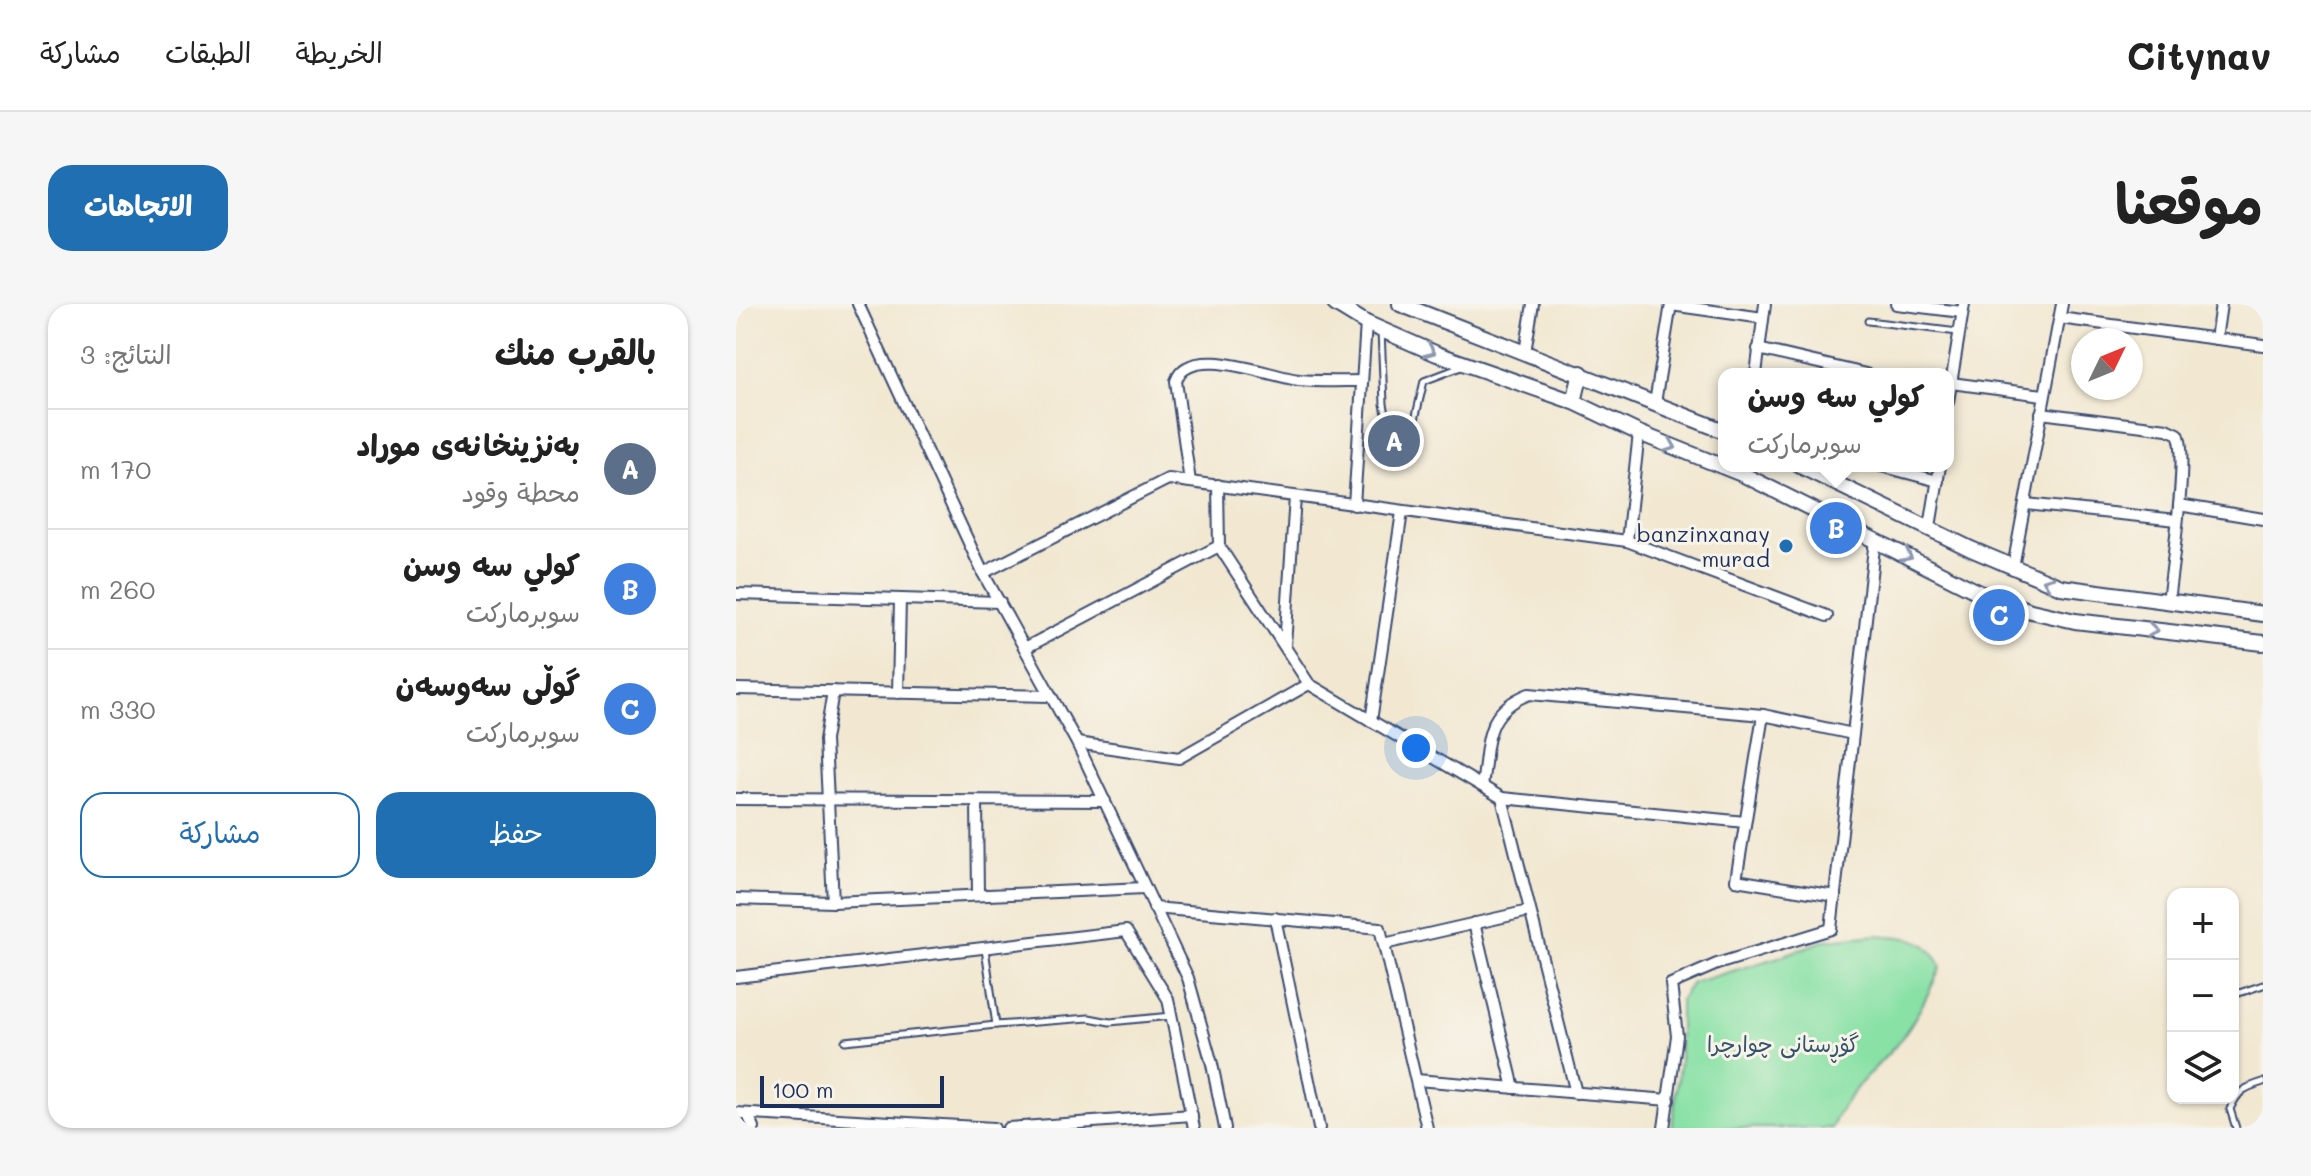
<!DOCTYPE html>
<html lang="ar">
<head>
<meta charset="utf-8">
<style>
  :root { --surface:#fff; --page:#f6f6f6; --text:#222; --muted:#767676; --line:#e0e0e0; --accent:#1f6fb2 }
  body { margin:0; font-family:Mali,"Playpen Sans Arabic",sans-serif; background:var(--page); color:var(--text); direction:rtl }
  .controls { position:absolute; right:24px; bottom:24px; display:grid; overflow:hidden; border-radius:16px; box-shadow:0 2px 6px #0004 }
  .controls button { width:72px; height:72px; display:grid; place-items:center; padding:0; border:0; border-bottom:2px solid var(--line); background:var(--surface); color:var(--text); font:40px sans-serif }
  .compass { position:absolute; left:1335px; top:24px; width:72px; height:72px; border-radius:50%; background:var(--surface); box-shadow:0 2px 6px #0004; rotate:47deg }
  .scale { position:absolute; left:24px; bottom:20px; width:184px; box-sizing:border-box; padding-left:8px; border:4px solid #1b2f5e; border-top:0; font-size:22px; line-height:28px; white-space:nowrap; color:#1b2f5e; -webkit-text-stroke:6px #f7f3e8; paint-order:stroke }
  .you { position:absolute; left:680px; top:444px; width:28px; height:28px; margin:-20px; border:6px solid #fff; border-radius:50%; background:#1a73e8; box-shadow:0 0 0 12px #1a73e833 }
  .badge { display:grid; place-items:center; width:52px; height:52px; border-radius:50%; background:var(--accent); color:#fff; font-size:26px; font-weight:700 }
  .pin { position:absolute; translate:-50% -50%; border:4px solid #fff; box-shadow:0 2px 8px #0006 }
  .popup { position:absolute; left:982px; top:64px; width:236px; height:104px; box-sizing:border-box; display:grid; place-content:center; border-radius:16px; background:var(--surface); filter:drop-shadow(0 2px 6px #0005); font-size:26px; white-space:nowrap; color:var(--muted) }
  .popup b { font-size:30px; color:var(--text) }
  .popup::after { content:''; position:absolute; left:50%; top:100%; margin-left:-16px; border:16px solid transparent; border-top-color:var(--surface) }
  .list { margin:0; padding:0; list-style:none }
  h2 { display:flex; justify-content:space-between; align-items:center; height:104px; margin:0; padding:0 32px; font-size:34px }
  h2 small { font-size:26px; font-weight:400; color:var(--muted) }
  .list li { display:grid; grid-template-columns:52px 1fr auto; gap:24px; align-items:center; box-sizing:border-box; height:120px; padding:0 32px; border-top:2px solid var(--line) }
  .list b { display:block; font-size:30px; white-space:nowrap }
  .list p { margin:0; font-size:26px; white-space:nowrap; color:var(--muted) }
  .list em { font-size:26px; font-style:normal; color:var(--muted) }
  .actions { display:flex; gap:16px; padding:24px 32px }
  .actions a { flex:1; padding:18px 0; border:2px solid var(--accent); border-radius:24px; text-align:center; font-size:28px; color:var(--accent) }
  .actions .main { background:var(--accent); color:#fff }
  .icon { flex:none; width:44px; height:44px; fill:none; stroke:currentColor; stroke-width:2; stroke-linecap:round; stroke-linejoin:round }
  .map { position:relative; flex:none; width:1527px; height:824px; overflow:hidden; direction:ltr; border-radius:24px }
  header { display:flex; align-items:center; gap:48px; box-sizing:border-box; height:112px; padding:0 40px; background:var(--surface); border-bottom:2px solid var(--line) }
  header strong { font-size:38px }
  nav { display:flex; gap:44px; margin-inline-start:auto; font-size:28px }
  .intro { display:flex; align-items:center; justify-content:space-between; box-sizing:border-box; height:192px; padding:0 48px }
  h1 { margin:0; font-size:56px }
  .button { padding:20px 36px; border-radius:24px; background:var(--accent); color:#fff; font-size:28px; font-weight:700 }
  main { display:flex; gap:48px; padding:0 48px }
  aside { flex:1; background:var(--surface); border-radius:24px; box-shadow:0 2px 6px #0004 }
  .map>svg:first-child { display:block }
  .green { fill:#89e1a6; stroke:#528882; stroke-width:2 }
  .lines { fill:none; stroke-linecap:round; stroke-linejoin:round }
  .lane-casing { stroke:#3b4b6f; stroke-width:9 }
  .street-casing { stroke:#3b4b6f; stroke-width:14 }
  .secondary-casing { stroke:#3b4b6f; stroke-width:18 }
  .lane { stroke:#fff; stroke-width:5 }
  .street { stroke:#fff; stroke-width:10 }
  .secondary { stroke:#fff; stroke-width:14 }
  .oneway { stroke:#8d97ae }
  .poi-dot { fill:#1f6fb2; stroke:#f7f3e8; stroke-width:3 }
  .labels { text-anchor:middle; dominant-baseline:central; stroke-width:6; stroke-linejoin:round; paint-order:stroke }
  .poi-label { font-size:22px; fill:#1b2f5e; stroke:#f7f3e8; text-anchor:end }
  .park-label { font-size:22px; fill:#31536c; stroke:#f7f3e8 }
</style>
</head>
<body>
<header>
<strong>Citynav</strong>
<nav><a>الخريطة</a><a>الطبقات</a><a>مشاركة</a></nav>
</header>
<div class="intro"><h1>موقعنا</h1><a class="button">الاتجاهات</a></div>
<main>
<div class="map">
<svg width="1527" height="824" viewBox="0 0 1527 824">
  <rect width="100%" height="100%" fill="#f7f3e8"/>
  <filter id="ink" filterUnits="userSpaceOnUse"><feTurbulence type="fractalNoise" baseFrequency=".0125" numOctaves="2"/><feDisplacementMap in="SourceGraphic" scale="16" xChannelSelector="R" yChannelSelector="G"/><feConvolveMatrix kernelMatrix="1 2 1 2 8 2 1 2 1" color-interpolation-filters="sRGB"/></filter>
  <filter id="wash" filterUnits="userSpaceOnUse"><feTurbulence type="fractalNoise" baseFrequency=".006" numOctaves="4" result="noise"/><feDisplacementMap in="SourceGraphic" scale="32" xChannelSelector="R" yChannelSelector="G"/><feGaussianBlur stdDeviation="1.8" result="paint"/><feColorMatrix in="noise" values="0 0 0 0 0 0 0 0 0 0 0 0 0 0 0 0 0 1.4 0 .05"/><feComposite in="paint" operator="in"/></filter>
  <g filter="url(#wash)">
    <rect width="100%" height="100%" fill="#f2e8d2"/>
    <!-- green -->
    <path class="green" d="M 1141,631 C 1170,633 1193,632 1205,663 C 1192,690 1180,716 1161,740 C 1138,767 1108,790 1096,824 L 936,824 L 944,758 L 944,696 L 956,679 L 1040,654 L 1090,636 Z"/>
  </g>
  <g filter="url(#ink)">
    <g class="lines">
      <defs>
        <g id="lane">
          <polyline points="1132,17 1222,28"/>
          <polyline points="645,26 648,100 650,110 667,125 678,120 688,77 725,63"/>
          <polyline points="249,645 260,721"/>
          <polyline points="1497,691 1527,681"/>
          <polyline points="109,737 260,721 353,714 374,718 435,712"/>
          <path d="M 1500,824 L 1494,805 C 1503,786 1508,784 1527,778"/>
        </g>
        <g id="street">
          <polyline points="122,0 247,269 341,439 452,674 476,760 489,824"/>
          <polyline points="1160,0 1226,8"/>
          <polyline points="935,1 1027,14"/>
          <polyline points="1323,14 1527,41"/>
          <polyline points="1480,35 1485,0"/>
          <polyline points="1022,45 1130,70"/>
          <polyline points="789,48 797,0"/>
          <polyline points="1020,70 1029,0"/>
          <polyline points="1215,79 1307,91"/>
          <polyline points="1212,98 1228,0"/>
          <polyline points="919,99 935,0"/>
          <path d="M 1305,109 L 1431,125 L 1442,130 C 1453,150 1435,269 1432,298"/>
          <polyline points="1145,162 1202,177"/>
          <path d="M 454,178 L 440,77 C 453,38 535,73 563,76 C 584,78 605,77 626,77"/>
          <polyline points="1290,200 1441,216"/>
          <polyline points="618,201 630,19"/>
          <polyline points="1443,201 1527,215"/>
          <polyline points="1194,223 1204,162"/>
          <polyline points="891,237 903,129"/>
          <polyline points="483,242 573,380 766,494 1009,518"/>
          <polyline points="1277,263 1326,0"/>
          <polyline points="247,269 432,175 891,237 1091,312"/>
          <polyline points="0,290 264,298"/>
          <polyline points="549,342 559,193"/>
          <polyline points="289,344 483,242 482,181"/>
          <polyline points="0,385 313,392"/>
          <polyline points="97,387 89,436 97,598"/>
          <polyline points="162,389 164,295"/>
          <polyline points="1027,411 1000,576 1099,592"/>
          <polyline points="635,417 666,208"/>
          <polyline points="341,439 443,454 573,380"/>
          <path d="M 746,482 C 753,439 747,408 793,390 L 1027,411 L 1117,430"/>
          <polyline points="766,494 840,789"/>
          <polyline points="0,495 369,497"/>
          <polyline points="241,497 242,591"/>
          <polyline points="0,595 97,598 408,584"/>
          <polyline points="418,604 644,624 691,824"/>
          <polyline points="539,614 583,824"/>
          <polyline points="738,619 778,784"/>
          <polyline points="648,640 793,607"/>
          <polyline points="0,673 390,627 432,695 458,824"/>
          <polyline points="680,776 933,796"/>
          <polyline points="0,809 258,824"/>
          <polyline points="12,811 18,824"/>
          <polyline points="272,824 456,811"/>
          <polyline points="928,824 941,732 935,680 981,660 1095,625 1139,235"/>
        </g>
        <g id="secondary">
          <polyline points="599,0 630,19 701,50 838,98 903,129 1008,171 1244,289 1295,307 1339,317 1527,339"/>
          <polyline points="664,0 988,127"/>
          <polyline points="838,98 845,69"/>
          <polyline points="1064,162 1235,245 1325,283 1527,310"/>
        </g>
      </defs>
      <!-- lane casing -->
      <use href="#lane" class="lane-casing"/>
      <!-- street casing -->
      <use href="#street" class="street-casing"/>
      <!-- secondary casing -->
      <use href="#secondary" class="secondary-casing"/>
      <!-- lane -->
      <use href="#lane" class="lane"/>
      <!-- street -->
      <use href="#street" class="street"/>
      <!-- secondary -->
      <use href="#secondary" class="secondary"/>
    </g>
    <!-- one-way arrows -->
    <defs><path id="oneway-chevron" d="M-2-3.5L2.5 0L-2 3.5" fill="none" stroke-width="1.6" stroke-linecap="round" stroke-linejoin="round" transform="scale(2)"/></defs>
    <g class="oneway">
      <use href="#oneway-chevron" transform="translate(694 47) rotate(23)"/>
      <use href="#oneway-chevron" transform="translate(935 142) rotate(22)"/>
      <use href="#oneway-chevron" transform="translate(1171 252) rotate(27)"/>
      <use href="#oneway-chevron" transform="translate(1312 278) rotate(-159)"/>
      <use href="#oneway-chevron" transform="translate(1417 326) rotate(6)"/>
    </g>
  </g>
  <!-- markers -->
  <circle class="poi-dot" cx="1050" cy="242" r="8"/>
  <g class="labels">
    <!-- poi labels -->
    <g class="poi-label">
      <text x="1034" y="229">banzinxanay<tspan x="1034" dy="25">murad</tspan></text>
    </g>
    <!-- park labels -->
    <g class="park-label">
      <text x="1047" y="739">گۆڕستانی چوارچرا</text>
    </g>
  </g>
</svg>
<div class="controls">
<button>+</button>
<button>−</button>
<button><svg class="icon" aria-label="layers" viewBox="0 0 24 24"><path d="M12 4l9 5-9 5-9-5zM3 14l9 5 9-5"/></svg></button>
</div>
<svg class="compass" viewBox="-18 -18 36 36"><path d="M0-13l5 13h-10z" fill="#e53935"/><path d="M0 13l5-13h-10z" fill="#767676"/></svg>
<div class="scale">100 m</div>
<div class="you"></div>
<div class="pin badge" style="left:658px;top:137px;background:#5c6f8a">A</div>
<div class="pin badge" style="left:1100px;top:224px;background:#3f7fe0">B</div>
<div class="popup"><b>كولي سه وسن</b>سوبرماركت</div>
<div class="pin badge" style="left:1263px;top:311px;background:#3f7fe0">C</div>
</div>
<aside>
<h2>بالقرب منك<small>النتائج: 3</small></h2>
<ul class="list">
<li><span class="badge" style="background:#5c6f8a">A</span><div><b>بەنزینخانەی موراد</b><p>محطة وقود</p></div><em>170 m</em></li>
<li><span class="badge" style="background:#3f7fe0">B</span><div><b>كولي سه وسن</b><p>سوبرماركت</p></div><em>260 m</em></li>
<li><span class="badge" style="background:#3f7fe0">C</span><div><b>گوڵی سەوسەن</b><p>سوبرماركت</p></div><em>330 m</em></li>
</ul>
<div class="actions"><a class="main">حفظ</a><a>مشاركة</a></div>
</aside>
</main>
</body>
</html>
